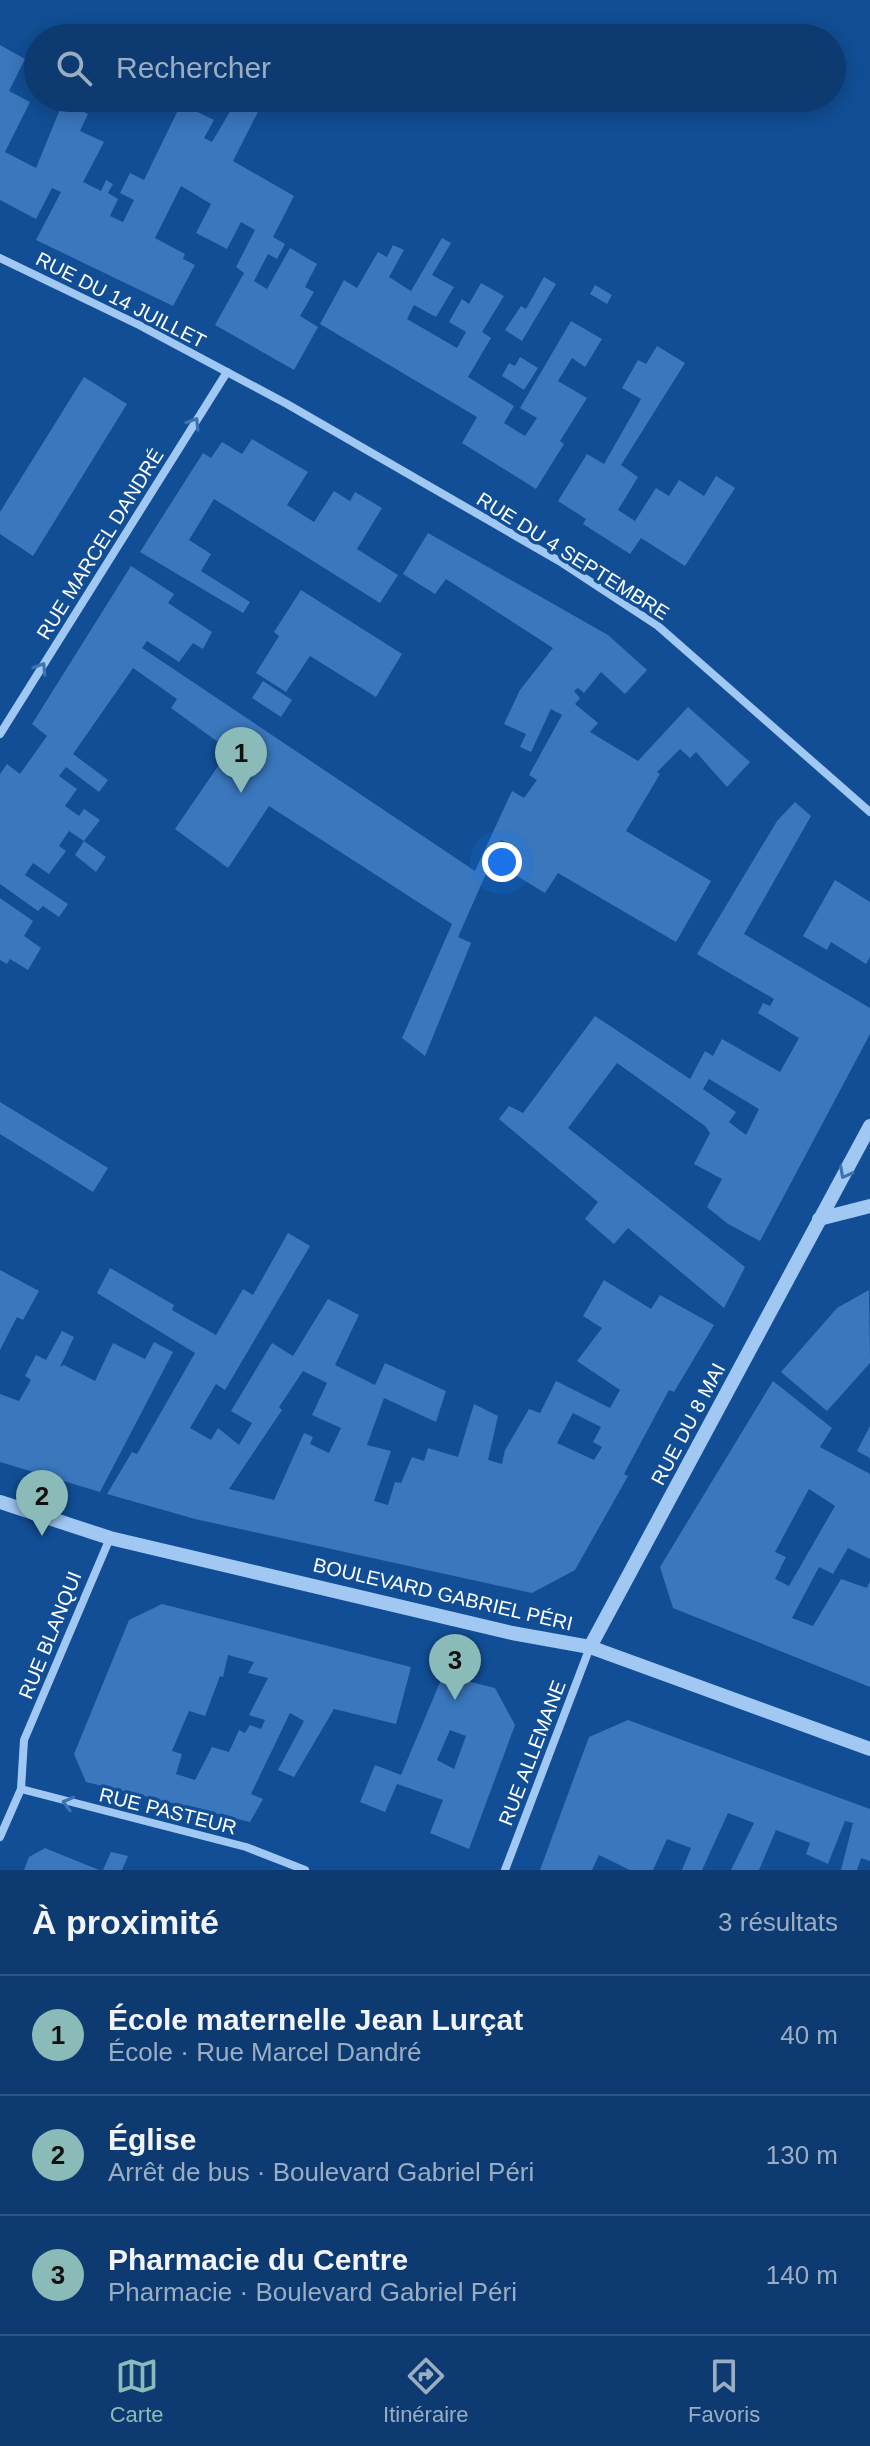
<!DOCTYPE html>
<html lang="fr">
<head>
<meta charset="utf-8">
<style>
  :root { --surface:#0d3a70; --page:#1b4578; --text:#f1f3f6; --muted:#9aadc3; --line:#2d5483; --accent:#8bbbb9 }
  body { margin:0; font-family:Helvetica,sans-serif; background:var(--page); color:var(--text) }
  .you { position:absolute; left:502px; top:862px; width:28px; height:28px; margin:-20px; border:6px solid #fff; border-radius:50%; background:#1a73e8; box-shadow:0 0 0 12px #1a73e833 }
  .badge { display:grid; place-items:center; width:52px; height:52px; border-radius:50%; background:var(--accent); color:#111; font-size:26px; font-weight:700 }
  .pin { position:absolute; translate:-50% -66px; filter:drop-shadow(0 2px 4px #0008) }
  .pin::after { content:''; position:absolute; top:42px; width:28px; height:24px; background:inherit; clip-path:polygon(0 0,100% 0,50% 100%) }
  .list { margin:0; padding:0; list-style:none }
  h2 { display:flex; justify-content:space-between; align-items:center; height:104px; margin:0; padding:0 32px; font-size:34px }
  h2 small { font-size:26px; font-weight:400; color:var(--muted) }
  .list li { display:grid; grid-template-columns:52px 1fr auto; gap:24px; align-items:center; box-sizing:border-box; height:120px; padding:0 32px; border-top:2px solid var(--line) }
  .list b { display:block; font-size:30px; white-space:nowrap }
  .list p { margin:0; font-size:26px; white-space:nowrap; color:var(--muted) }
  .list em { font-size:26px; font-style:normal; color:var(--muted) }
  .icon { flex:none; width:44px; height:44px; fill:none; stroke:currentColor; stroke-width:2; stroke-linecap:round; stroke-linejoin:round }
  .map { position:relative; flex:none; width:870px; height:1870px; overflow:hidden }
  .search { position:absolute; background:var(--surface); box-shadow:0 4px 20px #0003; left:24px; right:24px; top:24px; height:88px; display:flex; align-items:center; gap:20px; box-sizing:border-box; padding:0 28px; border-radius:44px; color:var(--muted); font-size:30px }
  .sheet { height:464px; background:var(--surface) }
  nav { display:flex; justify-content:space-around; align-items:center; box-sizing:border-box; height:112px; border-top:2px solid var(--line); background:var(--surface); font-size:22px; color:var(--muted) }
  nav a { display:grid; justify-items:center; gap:4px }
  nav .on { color:var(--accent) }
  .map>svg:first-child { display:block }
  .building { fill:#3a77bd; fill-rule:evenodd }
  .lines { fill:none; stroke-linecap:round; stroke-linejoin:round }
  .minor { stroke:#a0c8f3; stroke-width:8 }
  .tertiary { stroke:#a0c8f3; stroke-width:14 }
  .oneway { stroke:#3c73b1 }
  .labels { text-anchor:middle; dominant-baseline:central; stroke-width:7; stroke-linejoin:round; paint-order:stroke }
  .street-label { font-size:20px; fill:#fff; stroke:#114e95 }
</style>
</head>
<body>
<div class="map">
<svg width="870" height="1870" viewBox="0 0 870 1870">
  <rect width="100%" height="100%" fill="#114e95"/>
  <!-- building -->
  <g class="building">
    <polygon points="0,45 25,59 9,91 30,102 5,152 36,168 63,102 88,114 80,131 104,142 83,182 101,191 106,180 113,184 108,193 118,199 110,216 123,222 134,200 120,193 130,173 144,180 181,104 214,120 204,138 212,142 238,98 265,98 233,161 294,196 273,237 285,244 277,259 268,254 254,281 267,289 290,248 317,264 305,287 314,292 300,316 318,327 294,370 215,325 244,273 236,267 255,230 241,222 227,249 196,233 211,204 181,186 155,238 185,254 183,259 195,265 173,306 36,240 61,192 52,188 36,219 0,200"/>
    <polygon points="442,238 451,243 432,275 454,287 436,317 414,305 407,319 457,348 466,332 449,322 462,299 469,304 481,283 504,296 482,332 491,338 468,377 514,406 504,423 525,436 537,418 520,408 571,321 602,339 585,367 572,358 558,381 587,398 560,441 564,444 536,489 462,443 477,417 320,324 344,280 357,288 378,252 387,257 393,245 404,250 389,277 411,291"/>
    <polygon points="544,277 556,284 522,341 505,330 521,306 526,309"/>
    <polygon points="595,285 612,295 607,304 590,294"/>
    <polygon points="657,346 685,363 621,465 638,477 618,510 635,521 656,488 669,496 679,480 704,496 716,476 735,488 685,566 641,538 630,554 583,524 586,519 558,501 587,454 604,464 641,399 622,388 638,360 646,364"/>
    <polygon points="520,357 538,368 524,390 502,376 509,363 515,366"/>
    <polygon points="84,377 127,404 33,556 0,534 0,512"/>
    <polygon points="252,439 308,472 287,505 314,522 334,491 350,501 355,492 382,508 357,549 398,575 380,603 214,499 189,540 211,554 201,571 250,602 243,613 140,552 203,453 211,458 222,442 242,454"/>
    <polygon points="428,533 608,635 647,670 625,694 601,672 584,693 578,688 574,691 580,698 575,704 598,723 590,732 638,761 688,707 750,762 727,787 696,752 690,758 680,749 657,772 660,774 626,831 711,881 676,942 558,873 545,893 504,868 515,847 501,840 458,937 471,943 425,1056 402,1038 452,924 269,806 228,868 175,829 229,750 171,708 177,699 133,668 73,754 108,780 99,792 66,767 59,776 77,789 65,806 79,816 84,809 100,820 84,841 69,831 59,846 66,851 49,874 33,863 25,875 68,904 59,917 43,906 38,911 0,884 0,774 7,764 20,774 47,736 32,724 131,566 174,594 168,603 212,632 203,649 193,643 179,662 147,641 142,648 475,871 512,791 524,798 537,780 529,775 562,715 551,709 531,752 520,747 526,734 504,724 520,690 553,648 446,579 435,594 403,574"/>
    <polygon points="301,590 402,654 376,697 310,656 286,692 256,673 279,636 274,632"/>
    <polygon points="263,681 292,700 281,717 252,698"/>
    <path d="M 795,802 L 811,816 L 744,934 L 870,1008 L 870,1034 L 760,1241 L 728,1224 L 707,1207 L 722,1179 L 694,1164 L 710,1133 L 705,1126 L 617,1063 L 568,1128 L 745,1267 L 724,1308 L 628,1228 L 614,1244 L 585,1219 L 598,1202 L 499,1119 L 509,1106 L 523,1113 L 595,1016 L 690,1079 L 705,1051 L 713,1056 L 722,1039 L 780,1072 L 799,1038 L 758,1013 L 763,1003 L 770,1006 L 774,999 L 697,954 L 777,821 ZM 709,1079 L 759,1109 L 746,1135 L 729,1122 L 736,1112 L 703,1089 Z"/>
    <polygon points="84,841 106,857 96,872 75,855"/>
    <polygon points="835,880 870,902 870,957 866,964 831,942 827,950 803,936"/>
    <polygon points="0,898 33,921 24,936 41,948 28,970 10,959 7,964 0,960"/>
    <polygon points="0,1102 108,1168 93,1192 0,1134"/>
    <path d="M 288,1233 L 310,1246 L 225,1390 L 216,1384 L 190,1428 L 211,1440 L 218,1428 L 239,1445 L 252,1423 L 231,1411 L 272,1343 L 293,1356 L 328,1299 L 359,1315 L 335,1365 L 375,1385 L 385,1363 L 446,1391 L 436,1422 L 384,1398 L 367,1445 L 391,1451 L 374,1501 L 388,1505 L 395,1482 L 401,1483 L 412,1457 L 424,1461 L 428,1448 L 458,1457 L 474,1404 L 498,1416 L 488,1460 L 502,1464 L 505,1450 L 529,1409 L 540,1413 L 556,1381 L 610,1408 L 620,1390 L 577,1361 L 602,1328 L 583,1316 L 604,1280 L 651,1309 L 660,1295 L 714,1325 L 674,1392 L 669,1390 L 624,1474 L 628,1476 L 575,1570 L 532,1593 L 195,1519 L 107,1494 L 132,1452 L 137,1454 L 195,1353 L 97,1293 L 110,1268 L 174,1305 L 172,1310 L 216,1335 L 243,1289 L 253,1295 ZM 303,1371 L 327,1383 L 312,1415 L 341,1428 L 329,1453 L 310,1444 L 313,1437 L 304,1433 L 274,1500 L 229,1489 L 282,1410 L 279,1407 ZM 573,1413 L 601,1427 L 593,1442 L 602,1447 L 594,1460 L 557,1443 Z"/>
    <polygon points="0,1270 39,1291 23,1320 17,1317 0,1350"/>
    <polygon points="869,1290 870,1363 827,1411 781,1372 837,1308"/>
    <polygon points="62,1331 74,1337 60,1367 64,1365 95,1381 113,1343 145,1359 154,1342 173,1352 100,1492 0,1462 0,1394 19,1401 31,1380 25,1376 36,1355 46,1360"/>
    <path d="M 773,1381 L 832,1428 L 820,1447 L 870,1474 L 870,1559 L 848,1548 L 833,1574 L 819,1567 L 792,1618 L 813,1626 L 841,1579 L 867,1588 L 870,1581 L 870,1687 L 673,1608 L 660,1567 ZM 809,1489 L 835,1506 L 789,1586 L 775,1579 L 786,1557 L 775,1552 Z"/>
    <polygon points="870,1426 870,1458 857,1451"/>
    <path d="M 162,1604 L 411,1667 L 396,1724 L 334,1709 L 294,1777 L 278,1770 L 304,1721 L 290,1713 L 251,1794 L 263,1799 L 250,1822 L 86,1782 L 74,1754 L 129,1620 ZM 228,1655 L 254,1662 L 248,1673 L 268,1678 L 249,1715 L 265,1720 L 261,1729 L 250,1725 L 245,1733 L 239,1730 L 229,1752 L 212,1747 L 195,1780 L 176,1774 L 182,1754 L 172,1751 L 189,1711 L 205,1716 L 220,1676 L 223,1677 Z"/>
    <path d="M 443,1675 L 495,1688 L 515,1725 L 469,1849 L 430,1833 L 443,1800 L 397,1784 L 385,1812 L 360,1802 L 375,1765 L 401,1775 ZM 450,1730 L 466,1736 L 454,1769 L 437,1760 Z"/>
    <polygon points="628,1720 870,1809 870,1861 861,1858 857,1870 841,1870 853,1823 845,1821 828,1864 806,1854 810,1843 776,1830 759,1870 731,1870 754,1823 728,1813 702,1870 682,1870 691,1848 667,1839 653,1870 630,1870 599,1855 592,1870 540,1870 589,1737"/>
    <polygon points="45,1848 62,1855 99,1870 24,1870 29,1857"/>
    <polygon points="111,1852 128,1856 122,1870 103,1870"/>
  </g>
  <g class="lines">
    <!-- minor -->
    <g class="minor">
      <polyline points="0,258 139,325 287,404 559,561 658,626 870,812"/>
      <polyline points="0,734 227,372"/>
      <polyline points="21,1789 246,1847 305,1870"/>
      <polyline points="0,1837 21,1789 24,1740 110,1538"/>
      <polyline points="505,1870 590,1647"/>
    </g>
    <!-- tertiary -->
    <g class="tertiary">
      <polyline points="819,1219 870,1206"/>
      <polyline points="0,1502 110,1538 512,1633 590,1647 870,1749"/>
      <polyline points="590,1647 870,1126"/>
    </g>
  </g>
  <!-- one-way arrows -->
  <defs><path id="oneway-chevron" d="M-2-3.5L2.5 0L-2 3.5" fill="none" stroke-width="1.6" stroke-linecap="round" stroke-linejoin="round" transform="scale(2)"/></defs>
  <g class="oneway">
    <use href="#oneway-chevron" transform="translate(194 423) rotate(-58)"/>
    <use href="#oneway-chevron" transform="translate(41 668) rotate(-58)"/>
    <use href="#oneway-chevron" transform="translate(845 1173) rotate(118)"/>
    <use href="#oneway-chevron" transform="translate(68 1803) rotate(-166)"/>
  </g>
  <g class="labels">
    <!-- street labels -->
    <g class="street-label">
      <text transform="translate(121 300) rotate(27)">RUE DU 14 JUILLET</text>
      <text transform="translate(100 544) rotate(-58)">RUE MARCEL DANDRÉ</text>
      <text transform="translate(573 556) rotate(32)">RUE DU 4 SEPTEMBRE</text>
      <text transform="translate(688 1424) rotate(-62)">RUE DU 8 MAI</text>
      <text transform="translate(443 1594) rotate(13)">BOULEVARD GABRIEL PÉRI</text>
      <text transform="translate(50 1635) rotate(-68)">RUE BLANQUI</text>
      <text transform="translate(532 1753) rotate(-69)">RUE ALLEMANE</text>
      <text transform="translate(168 1811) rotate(14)">RUE PASTEUR</text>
    </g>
  </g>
</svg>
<div class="you"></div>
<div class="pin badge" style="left:241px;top:793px">1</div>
<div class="pin badge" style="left:42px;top:1536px">2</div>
<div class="pin badge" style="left:455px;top:1700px">3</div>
<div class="search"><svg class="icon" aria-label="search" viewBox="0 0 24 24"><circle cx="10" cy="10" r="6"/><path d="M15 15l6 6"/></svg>Rechercher</div>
</div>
<section class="sheet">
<h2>À proximité<small>3 résultats</small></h2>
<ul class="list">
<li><span class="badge">1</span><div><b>École maternelle Jean Lurçat</b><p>École · Rue Marcel Dandré</p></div><em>40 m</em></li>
<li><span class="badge">2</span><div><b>Église</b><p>Arrêt de bus · Boulevard Gabriel Péri</p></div><em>130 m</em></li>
<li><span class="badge">3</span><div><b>Pharmacie du Centre</b><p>Pharmacie · Boulevard Gabriel Péri</p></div><em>140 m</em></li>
</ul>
</section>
<nav>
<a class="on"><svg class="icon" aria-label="map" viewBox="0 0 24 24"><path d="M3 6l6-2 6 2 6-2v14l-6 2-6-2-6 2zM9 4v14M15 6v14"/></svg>Carte</a>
<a><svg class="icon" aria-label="directions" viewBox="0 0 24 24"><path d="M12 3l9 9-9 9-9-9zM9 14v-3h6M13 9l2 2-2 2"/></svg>Itinéraire</a>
<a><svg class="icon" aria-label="saved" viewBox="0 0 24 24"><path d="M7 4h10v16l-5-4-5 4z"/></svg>Favoris</a>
</nav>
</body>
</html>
